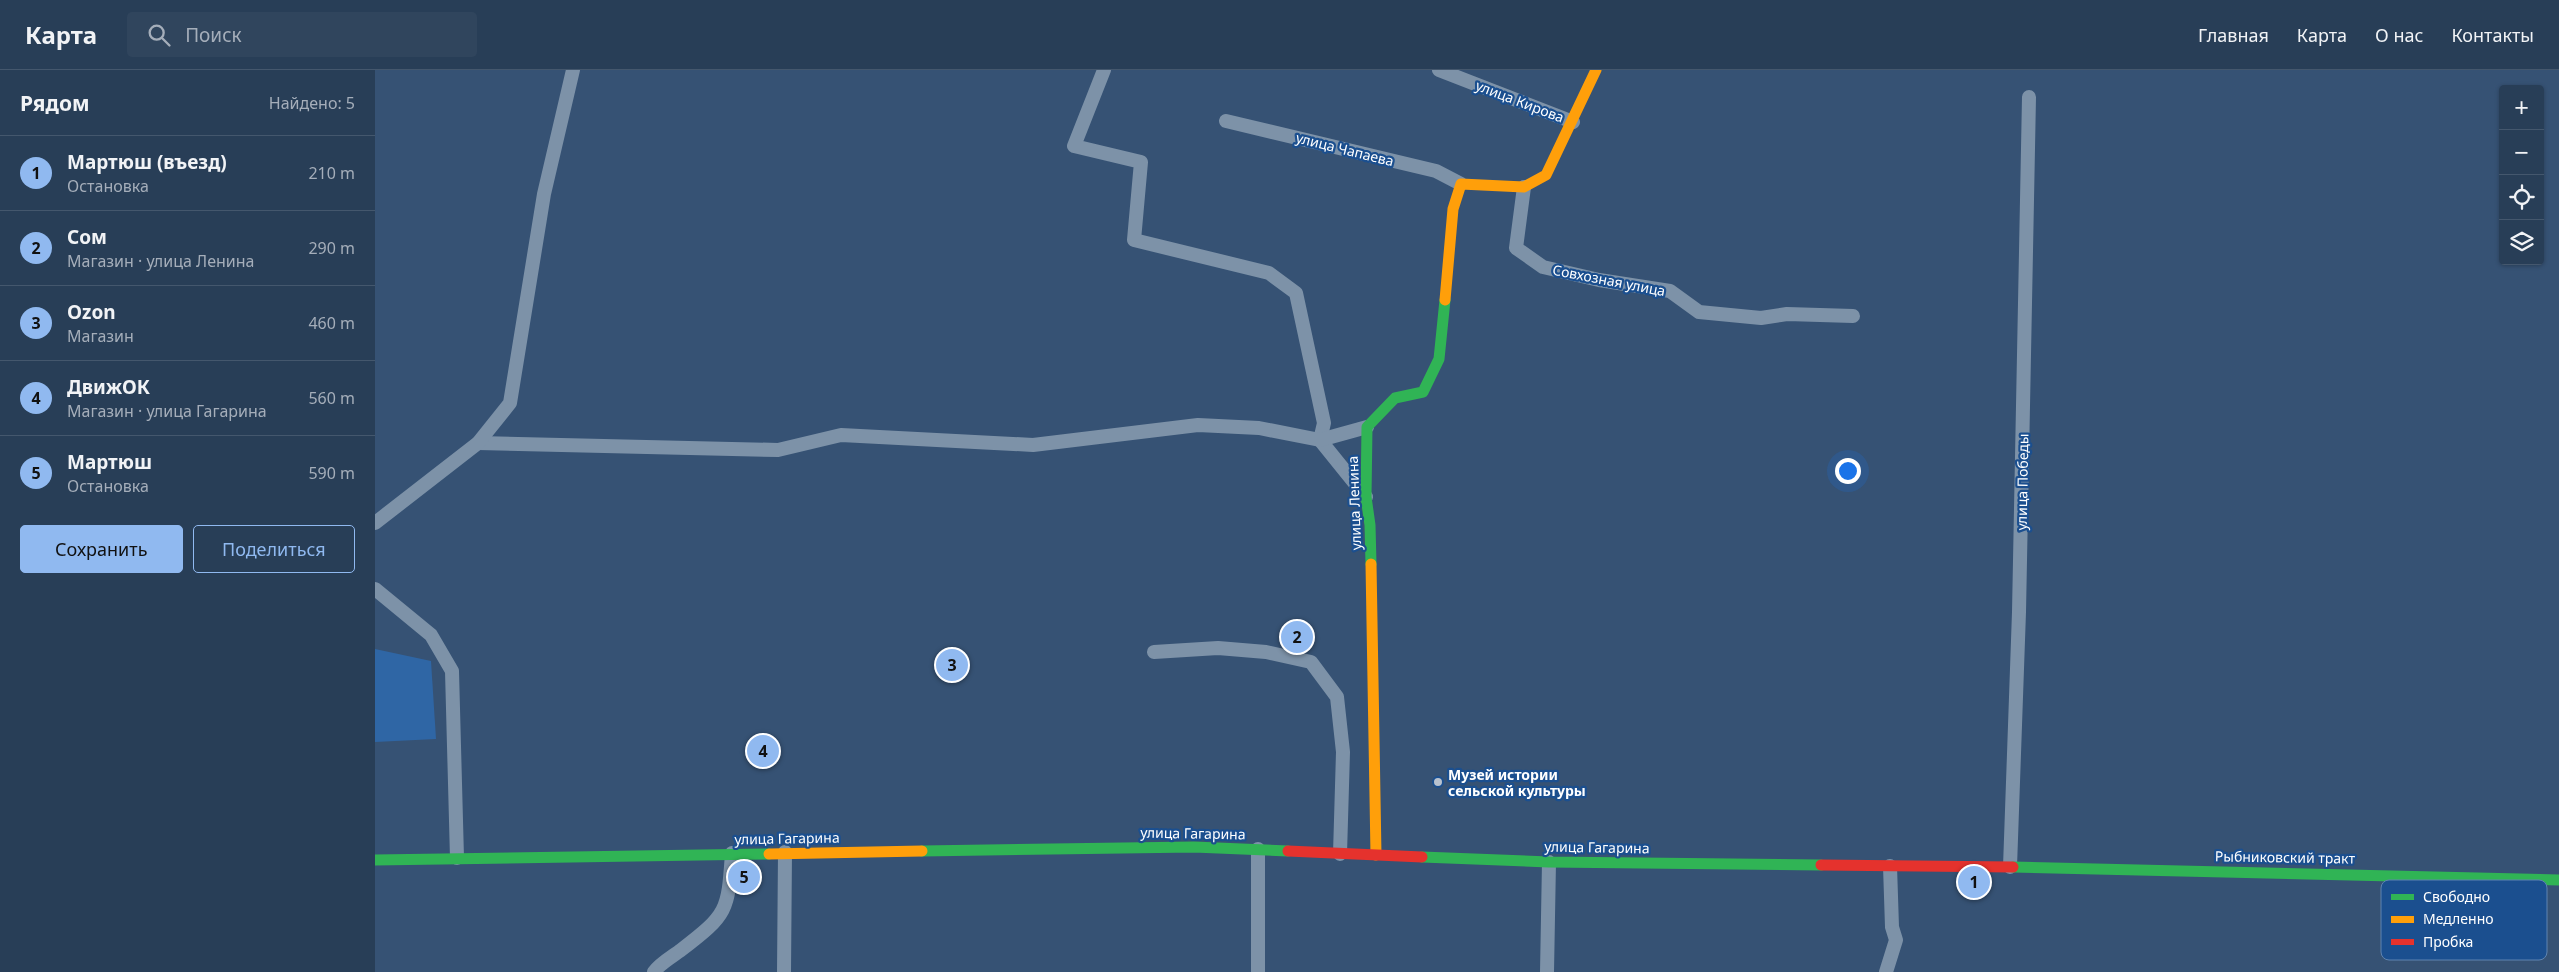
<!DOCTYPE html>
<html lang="ru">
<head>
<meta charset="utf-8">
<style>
  :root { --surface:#283e57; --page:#30455d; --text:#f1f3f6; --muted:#a5aeba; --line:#44576d; --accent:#90b9f0 }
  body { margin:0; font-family:"Noto Sans",sans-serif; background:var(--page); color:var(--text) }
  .controls { position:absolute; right:15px; top:15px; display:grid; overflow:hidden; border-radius:5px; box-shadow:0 1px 4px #0004 }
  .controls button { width:45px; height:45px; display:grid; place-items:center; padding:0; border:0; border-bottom:1px solid var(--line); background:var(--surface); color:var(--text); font:25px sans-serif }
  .you { position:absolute; left:1472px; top:400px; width:18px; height:18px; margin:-12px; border:4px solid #fff; border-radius:50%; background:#1a73e8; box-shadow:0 0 0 8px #1a73e833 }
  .badge { display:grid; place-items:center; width:32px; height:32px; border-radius:50%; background:var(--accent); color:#111; font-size:16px; font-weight:700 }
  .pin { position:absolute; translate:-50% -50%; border:2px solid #fff; box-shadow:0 1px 5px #0006 }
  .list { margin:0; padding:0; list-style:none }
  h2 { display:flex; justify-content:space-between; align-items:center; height:65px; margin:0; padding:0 20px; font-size:21px }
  h2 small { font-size:16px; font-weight:400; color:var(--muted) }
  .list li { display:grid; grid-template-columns:32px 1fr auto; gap:15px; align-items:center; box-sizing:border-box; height:75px; padding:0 20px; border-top:1px solid var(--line) }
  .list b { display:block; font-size:19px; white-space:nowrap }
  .list p { margin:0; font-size:16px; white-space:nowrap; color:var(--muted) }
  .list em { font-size:16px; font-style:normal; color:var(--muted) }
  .actions { display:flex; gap:10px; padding:15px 20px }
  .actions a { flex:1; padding:11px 0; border:1px solid var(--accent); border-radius:5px; text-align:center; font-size:18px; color:var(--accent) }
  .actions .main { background:var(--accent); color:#111 }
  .icon { flex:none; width:28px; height:28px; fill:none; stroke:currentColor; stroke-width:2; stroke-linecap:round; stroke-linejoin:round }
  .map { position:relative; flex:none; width:2184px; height:902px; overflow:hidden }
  header { display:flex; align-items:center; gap:30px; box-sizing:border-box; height:70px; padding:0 25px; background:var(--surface); border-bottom:1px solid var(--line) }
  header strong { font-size:24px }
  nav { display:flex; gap:28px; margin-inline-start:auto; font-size:18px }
  .search { width:350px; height:45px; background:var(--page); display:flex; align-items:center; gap:12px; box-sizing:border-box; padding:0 18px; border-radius:5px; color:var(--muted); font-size:19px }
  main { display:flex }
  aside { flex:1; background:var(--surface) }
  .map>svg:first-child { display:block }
  .green { fill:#2f66a5 }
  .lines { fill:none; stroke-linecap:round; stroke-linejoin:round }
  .street { stroke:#7d92a8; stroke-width:14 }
  .fast { stroke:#30b455; stroke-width:11 }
  .slow { stroke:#ff9f0a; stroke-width:11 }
  .jam { stroke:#e5322d; stroke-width:11 }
  .poi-dot { fill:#b9c2ce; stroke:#1b4f8f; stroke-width:2 }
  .labels { text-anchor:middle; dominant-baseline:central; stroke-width:4.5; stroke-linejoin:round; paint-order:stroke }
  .street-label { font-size:14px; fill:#fff; stroke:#1b4f8f }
  .poi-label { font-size:14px; font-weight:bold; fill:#fff; stroke:#1b4f8f; text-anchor:start }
  .key { fill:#1b4f8f; stroke:#5f84b1; stroke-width:1 }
  .key-label { font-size:14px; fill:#fff }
</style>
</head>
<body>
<header>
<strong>Карта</strong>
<div class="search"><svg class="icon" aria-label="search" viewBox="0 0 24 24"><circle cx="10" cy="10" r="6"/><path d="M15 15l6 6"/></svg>Поиск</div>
<nav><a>Главная</a><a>Карта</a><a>О нас</a><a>Контакты</a></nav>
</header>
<main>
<aside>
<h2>Рядом<small>Найдено: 5</small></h2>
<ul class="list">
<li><span class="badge">1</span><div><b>Мартюш (въезд)</b><p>Остановка</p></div><em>210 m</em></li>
<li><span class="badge">2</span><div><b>Сом</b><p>Магазин · улица Ленина</p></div><em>290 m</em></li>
<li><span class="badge">3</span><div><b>Ozon</b><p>Магазин</p></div><em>460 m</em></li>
<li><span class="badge">4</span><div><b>ДвижОК</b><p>Магазин · улица Гагарина</p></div><em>560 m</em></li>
<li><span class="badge">5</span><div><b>Мартюш</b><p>Остановка</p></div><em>590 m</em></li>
</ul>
<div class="actions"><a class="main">Сохранить</a><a>Поделиться</a></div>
</aside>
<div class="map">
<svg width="2184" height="902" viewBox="0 0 2184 902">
  <rect width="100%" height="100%" fill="#365274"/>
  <!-- green -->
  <polygon class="green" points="0,579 56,591 61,669 0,672"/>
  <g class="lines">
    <!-- street -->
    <g class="street">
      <polyline points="729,0 699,76 766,92 759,170 894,203 921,223 949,353 945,370 991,427"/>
      <polyline points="1064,0 1198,52"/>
      <polyline points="851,51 1061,101 1086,114"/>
      <polyline points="1149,117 1141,178 1168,197 1224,210 1295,221 1324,242 1386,248 1412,244 1478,246"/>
      <polyline points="103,373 403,380 466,365 658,375 823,355 884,358 945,370 992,357"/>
      <polyline points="0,453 103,373 135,333 169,124 198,0"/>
      <polyline points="0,519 56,565 77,601 82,788"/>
      <polyline points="779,582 843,578 891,582 936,592 962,627 968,682 965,784"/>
      <polyline points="1635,797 1644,542 1654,27"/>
      <path d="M 279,902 C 284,894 298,886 306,880 C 353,844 353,841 357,783"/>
      <polyline points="409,902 410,782"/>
      <polyline points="883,902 883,779"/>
      <polyline points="1172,902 1174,792"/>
      <polyline points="1511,902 1521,870 1517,857 1515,796"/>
    </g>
    <!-- fast -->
    <g class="fast">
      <polyline points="996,494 995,455 991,427 992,357 1020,328 1048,322 1064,289 1070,230"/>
      <polyline points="547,781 819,777 913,781"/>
      <polyline points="1047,787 1174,792 1446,795"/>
      <polyline points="0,790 394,784"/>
      <polyline points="1638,797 2184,810"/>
    </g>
    <!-- slow -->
    <g class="slow">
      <polyline points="1070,230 1078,139 1086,114 1149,117 1171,105 1221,0"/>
      <polyline points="996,494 1001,785"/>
      <polyline points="394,784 547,781"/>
    </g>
    <!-- jam -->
    <g class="jam">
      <polyline points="913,781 1047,787"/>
      <polyline points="1446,795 1638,797"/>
    </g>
  </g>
  <!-- markers -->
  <circle class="poi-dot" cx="1063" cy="712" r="5"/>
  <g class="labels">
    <!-- street labels -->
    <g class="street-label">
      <text transform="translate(1145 31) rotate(21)">улица Кирова</text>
      <text transform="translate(970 79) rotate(14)">улица Чапаева</text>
      <text transform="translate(1234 210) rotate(11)">Совхозная улица</text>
      <text transform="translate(1647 412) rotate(-89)">улица Победы</text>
      <text transform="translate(979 433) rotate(-92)">улица Ленина</text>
      <text transform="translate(818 763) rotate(1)">улица Гагарина</text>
      <text transform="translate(412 768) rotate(-1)">улица Гагарина</text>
      <text transform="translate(1222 777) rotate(1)">улица Гагарина</text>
      <text transform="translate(1910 787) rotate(1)">Рыбниковский тракт</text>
    </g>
    <!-- poi labels -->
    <g class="poi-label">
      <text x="1073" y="704">Музей истории<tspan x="1073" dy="16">сельской культуры</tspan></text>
    </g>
  </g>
  <!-- legend -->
  <rect x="2006" y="810" width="166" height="80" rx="8" class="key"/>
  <rect x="2016" y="824" width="23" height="6" fill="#30b455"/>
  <rect x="2016" y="846" width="23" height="7" fill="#ff9f0a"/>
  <rect x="2016" y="869" width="23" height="6" fill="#e5322d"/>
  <g class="key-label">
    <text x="2048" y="832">Свободно</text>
    <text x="2048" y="854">Медленно</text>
    <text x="2048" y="877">Пробка</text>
  </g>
</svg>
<div class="controls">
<button>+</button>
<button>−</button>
<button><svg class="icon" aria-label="locate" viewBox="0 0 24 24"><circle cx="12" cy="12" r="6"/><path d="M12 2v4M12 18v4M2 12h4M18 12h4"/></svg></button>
<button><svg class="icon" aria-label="layers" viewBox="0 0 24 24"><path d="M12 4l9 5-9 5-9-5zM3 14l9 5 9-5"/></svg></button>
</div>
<div class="you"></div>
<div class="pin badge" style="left:1599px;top:812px">1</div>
<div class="pin badge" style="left:922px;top:567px">2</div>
<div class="pin badge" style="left:577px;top:595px">3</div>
<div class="pin badge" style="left:388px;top:681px">4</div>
<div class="pin badge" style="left:369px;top:807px">5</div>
</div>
</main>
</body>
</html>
